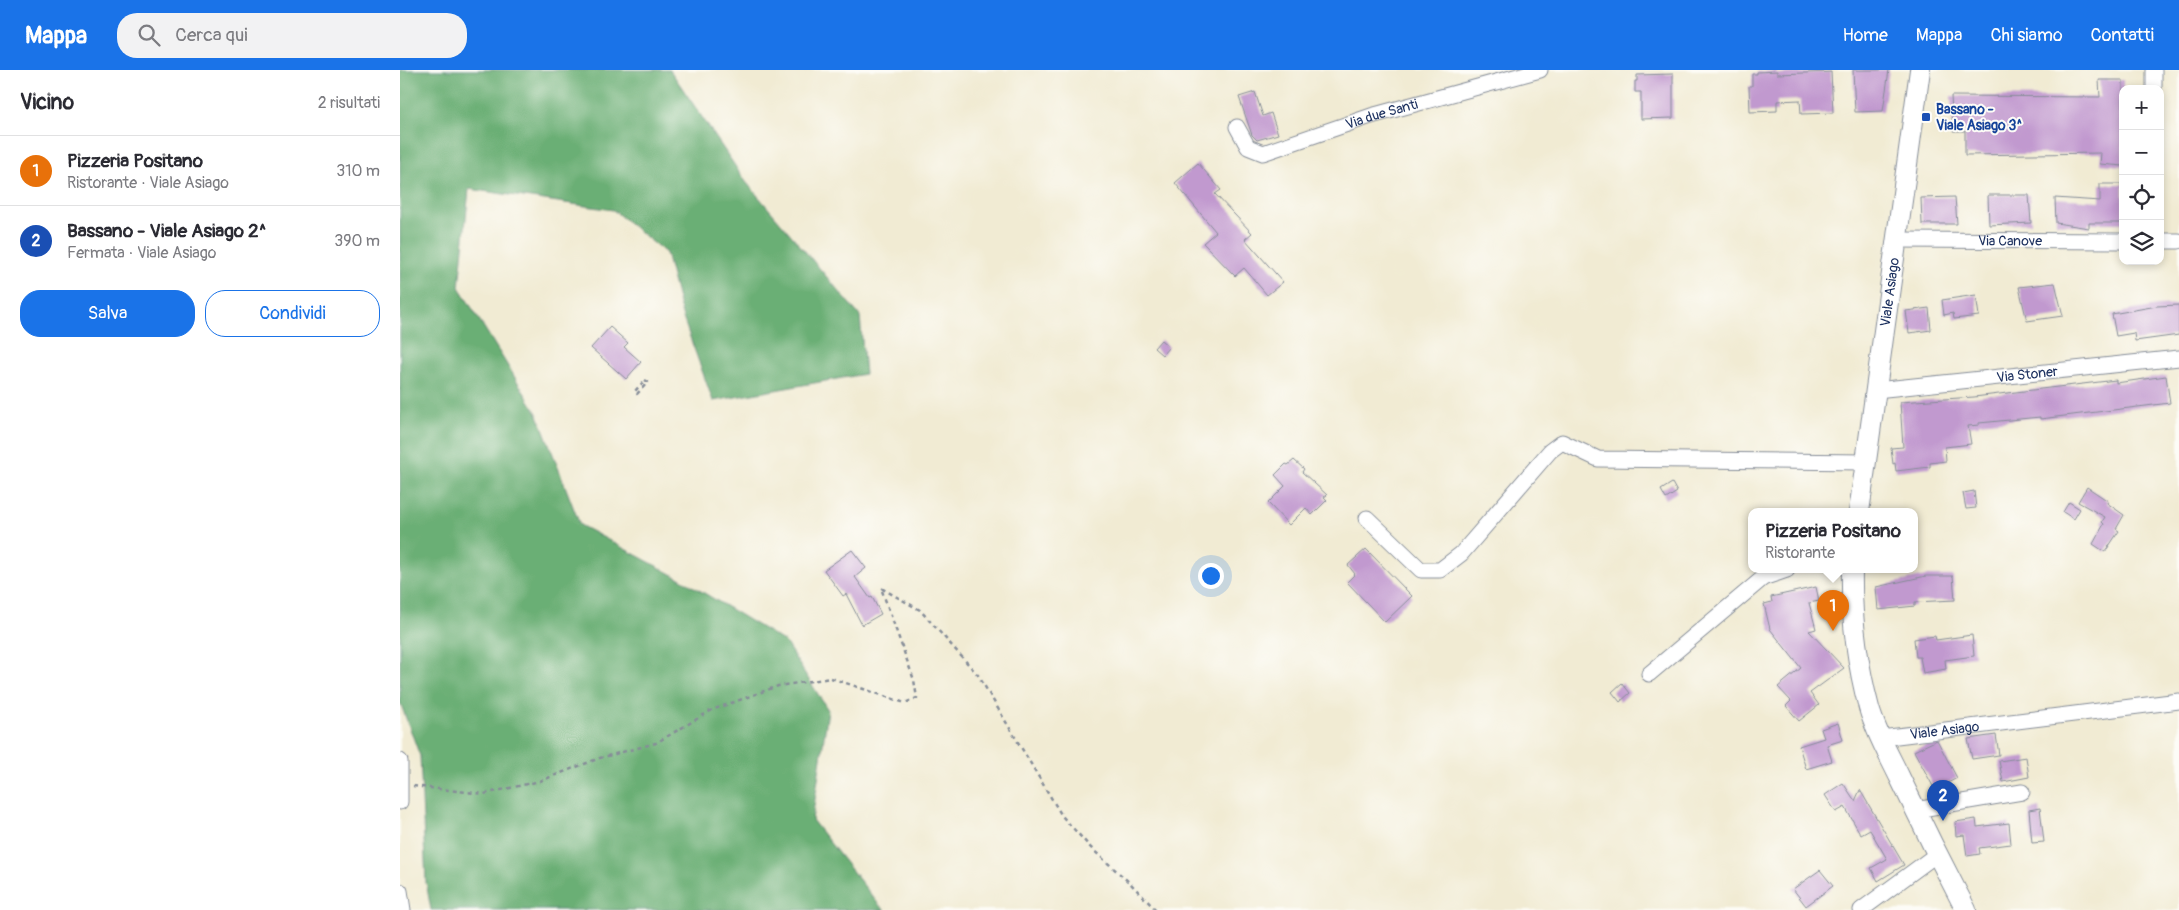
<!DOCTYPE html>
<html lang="it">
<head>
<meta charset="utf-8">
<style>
  :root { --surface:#fff; --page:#f2f2f3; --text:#2b2b33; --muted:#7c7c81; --line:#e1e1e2; --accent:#1a73e8 }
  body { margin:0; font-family:Pangolin,sans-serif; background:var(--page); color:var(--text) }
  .controls { position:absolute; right:15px; top:15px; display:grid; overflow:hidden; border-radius:10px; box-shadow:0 2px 8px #0003 }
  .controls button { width:45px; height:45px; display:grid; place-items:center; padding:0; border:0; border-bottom:1px solid var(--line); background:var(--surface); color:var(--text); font:25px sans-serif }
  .you { position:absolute; left:810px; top:505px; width:18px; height:18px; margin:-12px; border:4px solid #fff; border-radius:50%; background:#1a73e8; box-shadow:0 0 0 8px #1a73e833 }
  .badge { display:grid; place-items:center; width:32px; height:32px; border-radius:50%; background:var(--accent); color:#fff; font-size:16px; font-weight:700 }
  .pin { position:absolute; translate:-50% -41px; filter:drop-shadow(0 1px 2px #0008) }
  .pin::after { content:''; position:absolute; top:26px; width:18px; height:15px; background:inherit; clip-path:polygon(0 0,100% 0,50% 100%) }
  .popup { position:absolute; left:1348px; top:438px; width:170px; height:65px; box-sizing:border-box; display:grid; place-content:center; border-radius:10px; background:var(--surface); filter:drop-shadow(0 1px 4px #0005); font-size:16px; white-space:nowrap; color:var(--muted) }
  .popup b { font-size:19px; color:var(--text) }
  .popup::after { content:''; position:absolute; left:50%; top:100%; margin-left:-10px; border:10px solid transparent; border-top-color:var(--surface) }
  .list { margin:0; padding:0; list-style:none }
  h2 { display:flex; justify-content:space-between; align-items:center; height:65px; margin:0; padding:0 20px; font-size:21px }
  h2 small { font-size:16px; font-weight:400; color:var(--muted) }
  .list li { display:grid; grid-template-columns:32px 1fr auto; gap:15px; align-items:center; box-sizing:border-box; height:70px; padding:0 20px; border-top:1px solid var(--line) }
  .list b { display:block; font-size:19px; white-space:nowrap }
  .list p { margin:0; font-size:16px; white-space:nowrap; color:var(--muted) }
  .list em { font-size:16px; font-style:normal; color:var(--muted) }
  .actions { display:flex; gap:10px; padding:15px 20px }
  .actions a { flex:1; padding:11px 0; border:1px solid var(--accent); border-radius:20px; text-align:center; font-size:18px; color:var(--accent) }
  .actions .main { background:var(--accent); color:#fff }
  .icon { flex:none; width:28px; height:28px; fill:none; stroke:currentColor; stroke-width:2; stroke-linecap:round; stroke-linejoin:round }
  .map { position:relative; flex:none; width:1779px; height:840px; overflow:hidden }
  header { display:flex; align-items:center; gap:30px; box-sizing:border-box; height:70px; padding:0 25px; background:var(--accent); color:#fff }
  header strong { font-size:24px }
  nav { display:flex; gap:28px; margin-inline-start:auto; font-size:18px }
  .search { width:350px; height:45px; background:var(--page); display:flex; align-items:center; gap:12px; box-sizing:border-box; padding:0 18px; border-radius:20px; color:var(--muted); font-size:19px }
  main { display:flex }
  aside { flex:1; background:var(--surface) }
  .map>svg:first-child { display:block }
  .forest { fill:#6baf74; stroke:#436f69 }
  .building { fill:#c199cf }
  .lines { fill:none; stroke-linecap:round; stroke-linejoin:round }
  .minor-casing { stroke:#868d98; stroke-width:17 }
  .major-casing { stroke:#868d98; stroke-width:22 }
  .path { stroke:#868d98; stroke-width:2.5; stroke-dasharray:4 4; stroke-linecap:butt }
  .minor { stroke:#fff; stroke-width:15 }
  .major { stroke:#fff; stroke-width:20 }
  .transit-dot { fill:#1a4fb4; stroke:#fdfcf7; stroke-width:2 }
  .labels { text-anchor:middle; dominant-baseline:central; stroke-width:4; stroke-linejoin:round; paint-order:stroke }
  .transit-label { font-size:14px; font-weight:bold; fill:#164399; stroke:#fdfcf7; text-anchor:start }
  .street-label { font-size:14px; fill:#1b2f5e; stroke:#fdfcf7 }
</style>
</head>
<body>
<header>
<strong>Mappa</strong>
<div class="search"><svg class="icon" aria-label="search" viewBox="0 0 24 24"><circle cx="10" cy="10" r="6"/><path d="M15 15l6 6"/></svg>Cerca qui</div>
<nav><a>Home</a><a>Mappa</a><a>Chi siamo</a><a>Contatti</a></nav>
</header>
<main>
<aside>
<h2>Vicino<small>2 risultati</small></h2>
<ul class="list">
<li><span class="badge" style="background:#e8710a">1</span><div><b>Pizzeria Positano</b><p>Ristorante · Viale Asiago</p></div><em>310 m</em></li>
<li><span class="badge" style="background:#1a4fb4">2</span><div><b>Bassano - Viale Asiago 2^</b><p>Fermata · Viale Asiago</p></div><em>390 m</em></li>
</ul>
<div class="actions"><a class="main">Salva</a><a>Condividi</a></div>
</aside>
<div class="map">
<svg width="1779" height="840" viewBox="0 0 1779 840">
  <rect width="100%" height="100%" fill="#fdfcf7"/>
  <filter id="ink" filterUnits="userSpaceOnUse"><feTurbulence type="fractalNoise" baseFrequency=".02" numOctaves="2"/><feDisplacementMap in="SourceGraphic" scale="10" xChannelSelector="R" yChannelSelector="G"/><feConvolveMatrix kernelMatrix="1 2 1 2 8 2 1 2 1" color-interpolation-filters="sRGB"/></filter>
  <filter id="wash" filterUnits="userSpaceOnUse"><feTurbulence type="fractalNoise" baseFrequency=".0096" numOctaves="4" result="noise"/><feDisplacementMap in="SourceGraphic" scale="20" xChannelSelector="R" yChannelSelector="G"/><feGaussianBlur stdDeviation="1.12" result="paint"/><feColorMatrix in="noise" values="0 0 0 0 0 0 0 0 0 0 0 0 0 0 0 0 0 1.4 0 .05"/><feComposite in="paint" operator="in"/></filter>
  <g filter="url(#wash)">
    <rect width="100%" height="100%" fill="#f1ebd3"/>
    <!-- forest -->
    <polygon class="forest" points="0,0 270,0 346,112 460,246 465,304 313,331 282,245 266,183 213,140 69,119 59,217 138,345 180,455 281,509 385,572 428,640 412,750 480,836 485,840 31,840 26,812 20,686 0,632"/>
    <g id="blocks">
      <!-- building -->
      <g class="building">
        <polygon points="1453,0 1489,0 1483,41 1455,42"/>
        <polygon points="1377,1 1377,4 1431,2 1433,43 1401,44 1400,30 1377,31 1377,41 1350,42 1349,16 1352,16 1352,4 1357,4 1357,2"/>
        <polygon points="1273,4 1273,48 1241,49 1241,22 1235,22 1235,11 1237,11 1237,5"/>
        <polygon points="1699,10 1723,10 1723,96 1700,94 1701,83 1565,85 1565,61 1553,61 1551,26 1700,27"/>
        <polygon points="855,22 863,46 871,43 878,64 857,70 852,65 839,27"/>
        <polygon points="798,93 821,120 815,124 852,163 845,169 883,212 867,225 844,198 835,206 803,173 816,162 775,113"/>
        <polygon points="1700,114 1723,114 1723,153 1689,153 1689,158 1656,153 1655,128 1700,131"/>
        <polygon points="1588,125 1629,125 1631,153 1589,155"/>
        <polygon points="1555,127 1557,154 1522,154 1521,128"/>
        <polygon points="1655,213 1663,246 1627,251 1619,217"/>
        <polygon points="1576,225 1579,246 1554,249 1553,243 1544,245 1542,230"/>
        <polygon points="1779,235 1779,265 1735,271 1734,263 1716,266 1712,244 1757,236"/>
        <polygon points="1529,238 1531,260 1509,263 1506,241"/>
        <polygon points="210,257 228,273 224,277 241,292 226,309 191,278"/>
        <polygon points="761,270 769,277 762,285 754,278"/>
        <polygon points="1766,306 1770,333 1640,349 1640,347 1579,353 1579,355 1568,356 1571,374 1545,377 1546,391 1530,393 1530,397 1496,401 1495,393 1493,394 1491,378 1503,377 1500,332 1574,327 1716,310 1716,313"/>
        <polygon points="894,390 904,399 902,402 927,425 924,427 927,430 912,445 906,438 889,455 868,433 885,416 875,405 886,394 888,395"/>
        <polygon points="1272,413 1277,422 1266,429 1261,420"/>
        <polygon points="1687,417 1708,431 1707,433 1724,445 1716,459 1719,461 1705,482 1693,474 1704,454 1702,452 1705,447 1678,432"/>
        <polygon points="1574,421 1576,438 1566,439 1563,423"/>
        <polygon points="1669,432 1680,439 1674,449 1663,442"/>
        <polygon points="966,479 1012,526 985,552 947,512 955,504 948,495"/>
        <polygon points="452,480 466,498 455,507 470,528 472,527 481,544 462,555 446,524 443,526 424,500"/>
        <polygon points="1526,506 1553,506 1555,530 1515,532 1515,536 1478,540 1476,517"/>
        <polygon points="1416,517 1419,531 1409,533 1416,559 1409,561 1444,598 1410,623 1419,635 1399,651 1386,636 1391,631 1378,617 1401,598 1370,559 1364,534 1372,532 1371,527"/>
        <polygon points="1572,565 1574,586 1545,590 1546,599 1523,603 1520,587 1516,587 1514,569 1535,566 1536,570"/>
        <polygon points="1222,613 1230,623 1220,632 1212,622"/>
        <polygon points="1438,653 1443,670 1427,675 1432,691 1406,699 1399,676 1424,668 1421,659"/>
        <polygon points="1596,665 1599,685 1572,689 1568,669"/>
        <polygon points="1537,670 1557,708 1535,720 1514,681"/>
        <polygon points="1626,687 1629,707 1603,712 1599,691"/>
        <polygon points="1443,713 1455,731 1460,720 1504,795 1478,811 1471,798 1487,789 1470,760 1461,765 1445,737 1436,742 1425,725"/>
        <polygon points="1640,738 1644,772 1632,773 1629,740"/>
        <polygon points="1576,749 1577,757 1609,753 1611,774 1579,778 1580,784 1567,786 1564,765 1556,766 1555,752"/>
        <polygon points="1420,800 1433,816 1406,836 1393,819"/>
      </g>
    </g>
  </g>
  <g filter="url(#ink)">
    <use href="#blocks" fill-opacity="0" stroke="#868d98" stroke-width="1"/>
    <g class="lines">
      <defs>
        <g id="minor">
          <polyline points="1754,19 1754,0"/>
          <path id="s1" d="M 837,57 L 848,77 L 863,83 L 971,46 L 1140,0"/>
          <path id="s2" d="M 1496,170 L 1723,171"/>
          <polyline points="1760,171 1779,171"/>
          <path id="s3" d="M 1476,320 L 1779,288"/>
          <polyline points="967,448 1021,500 1040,500 1061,484 1150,381 1162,372 1198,389 1465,392"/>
          <polyline points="1249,604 1363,508 1387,500"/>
          <path id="s4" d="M 1481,668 L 1779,631"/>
          <polyline points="0,691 0,732"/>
          <polyline points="1515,740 1622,722"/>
          <polyline points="0,821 3,840"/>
          <polyline points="1461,840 1537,784"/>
        </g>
        <g id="major">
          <path id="s5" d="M 1459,442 L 1520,0"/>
          <path d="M 1452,500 C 1451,547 1457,593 1469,638 C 1476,663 1489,685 1500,708 C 1521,752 1543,796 1566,840"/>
        </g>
      </defs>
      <!-- minor casing -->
      <use href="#minor" class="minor-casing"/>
      <!-- major casing -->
      <use href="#major" class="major-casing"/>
      <!-- path -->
      <g class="path">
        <polygon points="245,310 248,312 237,324 235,321"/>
        <polyline points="13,716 84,724 140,711 200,688 256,673 312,640 378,616 431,608 505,633 517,628 514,610 481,518 520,540 578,605 662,746 691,778 730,813 756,840"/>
      </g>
      <!-- minor -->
      <use href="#minor" class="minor"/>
      <!-- major -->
      <use href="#major" class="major"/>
    </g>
  </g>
  <!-- markers -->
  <rect class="transit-dot" x="1521" y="42" width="10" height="10" rx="2.5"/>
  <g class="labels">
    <!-- transit labels -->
    <g class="transit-label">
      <text x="1536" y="39">Bassano -<tspan x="1536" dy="16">Viale Asiago 3^</tspan></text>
    </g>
    <!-- street labels -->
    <g class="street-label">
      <text stroke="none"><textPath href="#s1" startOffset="164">Via due Santi</textPath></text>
      <text stroke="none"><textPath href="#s2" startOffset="114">Via Canove</textPath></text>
      <text stroke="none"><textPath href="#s5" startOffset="222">Viale Asiago</textPath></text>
      <text stroke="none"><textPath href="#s3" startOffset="152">Via Stoner</textPath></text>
      <text stroke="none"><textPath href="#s4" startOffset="64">Viale Asiago</textPath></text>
    </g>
  </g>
</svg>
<div class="controls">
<button>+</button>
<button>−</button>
<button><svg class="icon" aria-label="locate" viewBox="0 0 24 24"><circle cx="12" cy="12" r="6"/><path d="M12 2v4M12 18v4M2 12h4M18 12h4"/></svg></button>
<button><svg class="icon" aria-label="layers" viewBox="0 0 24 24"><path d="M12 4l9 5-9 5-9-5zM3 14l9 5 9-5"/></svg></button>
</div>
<div class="you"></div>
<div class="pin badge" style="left:1433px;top:561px;background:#e8710a">1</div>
<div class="popup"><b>Pizzeria Positano</b>Ristorante</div>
<div class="pin badge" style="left:1543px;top:751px;background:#1a4fb4">2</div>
</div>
</main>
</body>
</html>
